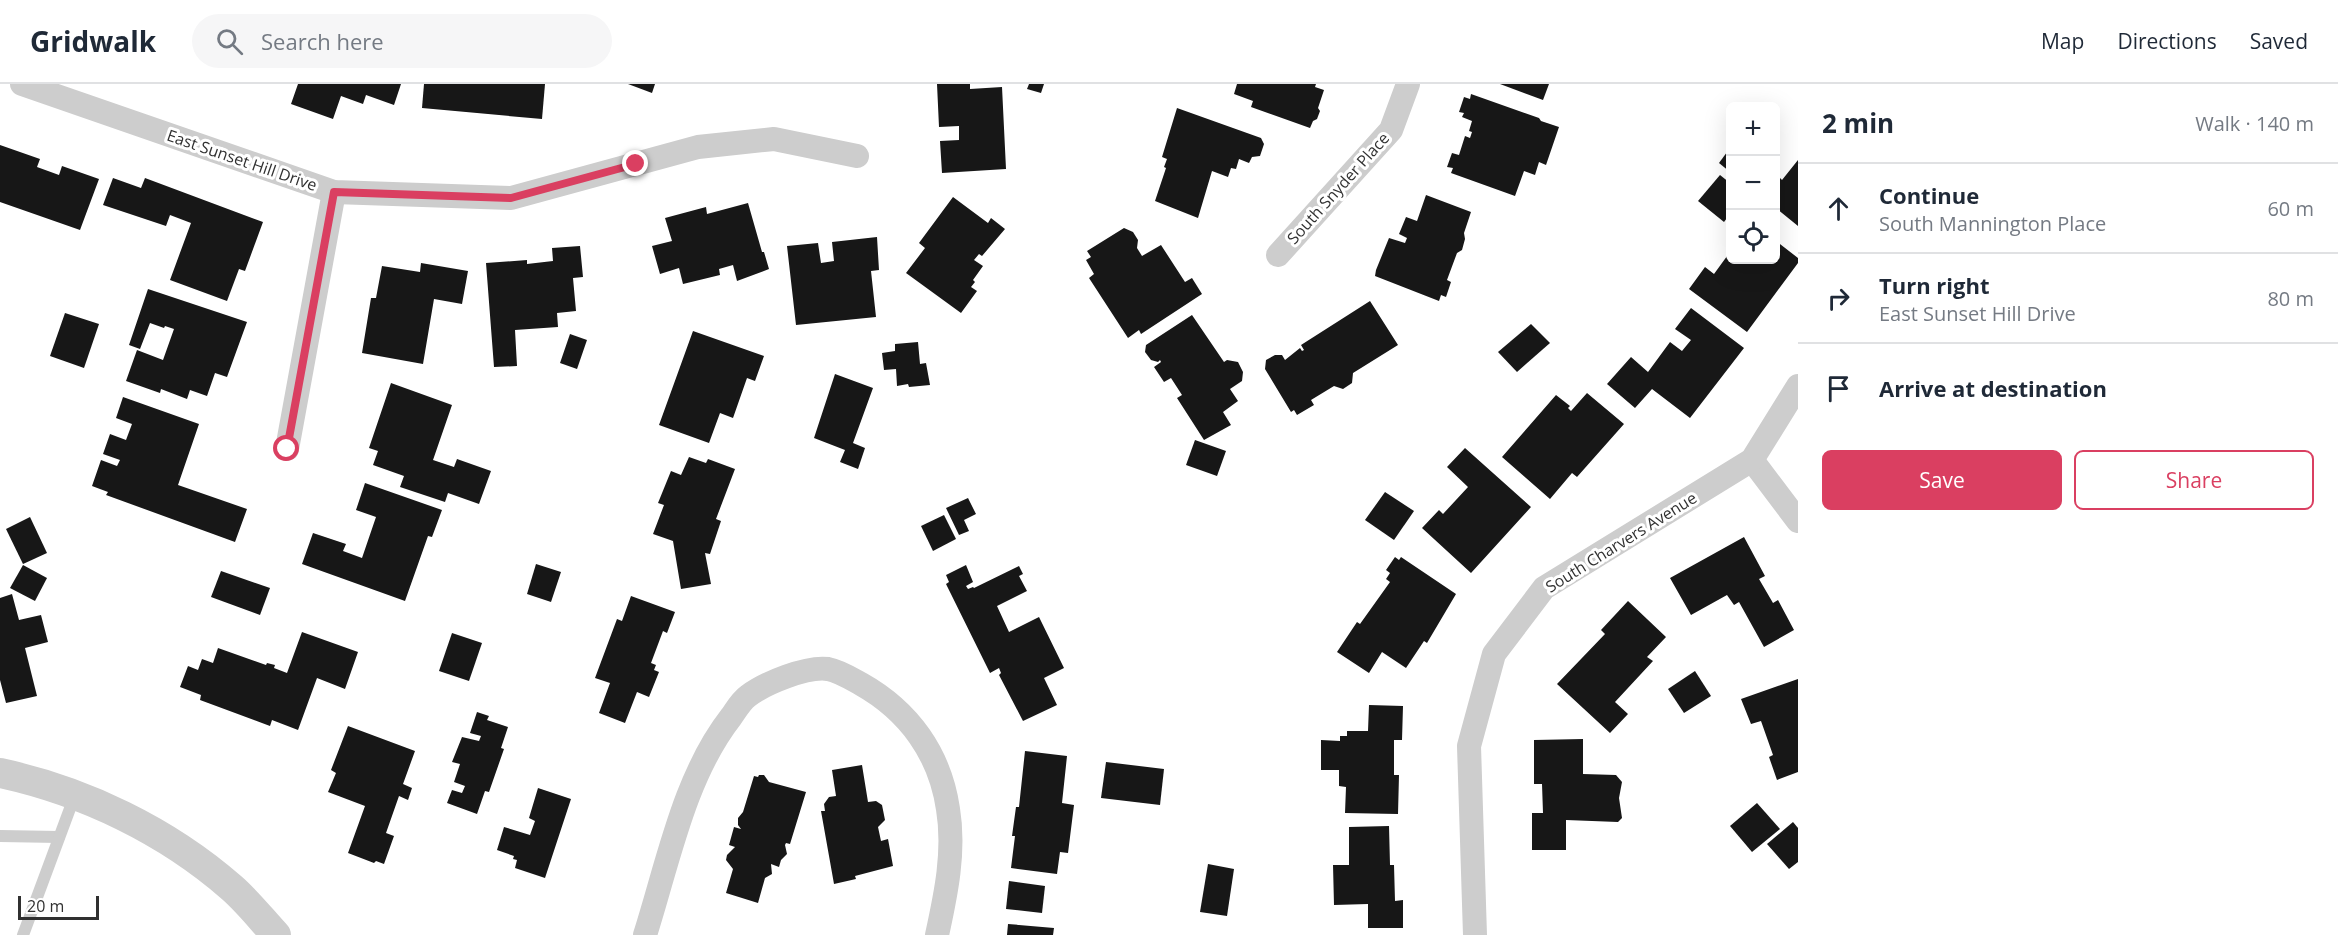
<!DOCTYPE html>
<html lang="en">
<head>
<meta charset="utf-8">
<style>
  :root { --surface:#fff; --page:#f6f6f7; --text:#1f2937; --muted:#747a83; --line:#e0e1e3; --accent:#da3f61 }
  body { margin:0; font-family:"Open Sans",sans-serif; background:var(--page); color:var(--text) }
  .controls { position:absolute; right:18px; top:18px; display:grid; overflow:hidden; border-radius:9px; box-shadow:0 6px 24px #0002 }
  .controls button { width:54px; height:54px; display:grid; place-items:center; padding:0; border:0; border-bottom:2px solid var(--line); background:var(--surface); color:var(--text); font:30px sans-serif }
  .scale { position:absolute; left:18px; bottom:15px; width:81px; box-sizing:border-box; padding-left:6px; border:3px solid #303030; border-top:0; font-size:16px; line-height:21px; white-space:nowrap; color:#303030; -webkit-text-stroke:4px #fff; paint-order:stroke }
  .stop { position:absolute; width:18px; height:18px; margin:-14px; border:4px solid #da3f61; border-radius:50%; background:#fff }
  .stop.end { background:#da3f61; border-color:#fff; box-shadow:0 2px 6px #0008 }
  .list { margin:0; padding:0; list-style:none }
  h2 { display:flex; justify-content:space-between; align-items:center; height:78px; margin:0; padding:0 24px; font-size:26px }
  h2 small { font-size:20px; font-weight:400; color:var(--muted) }
  .list li { display:grid; grid-template-columns:39px 1fr auto; gap:18px; align-items:center; box-sizing:border-box; height:90px; padding:0 24px; border-top:2px solid var(--line) }
  .list b { display:block; font-size:22px; white-space:nowrap }
  .list p { margin:0; font-size:20px; white-space:nowrap; color:var(--muted) }
  .list em { font-size:20px; font-style:normal; color:var(--muted) }
  .actions { display:flex; gap:12px; padding:18px 24px }
  .actions a { flex:1; padding:14px 0; border:2px solid var(--accent); border-radius:9px; text-align:center; font-size:21px; color:var(--accent) }
  .actions .main { background:var(--accent); color:#fff }
  .icon { flex:none; width:33px; height:33px; fill:none; stroke:currentColor; stroke-width:2; stroke-linecap:round; stroke-linejoin:round }
  .map { position:relative; flex:none; width:1798px; height:851px; overflow:hidden }
  header { display:flex; align-items:center; gap:36px; box-sizing:border-box; height:84px; padding:0 30px; background:var(--surface); border-bottom:2px solid var(--line) }
  header strong { font-size:28px }
  nav { display:flex; gap:33px; margin-inline-start:auto; font-size:21px }
  .search { width:420px; height:54px; background:var(--page); display:flex; align-items:center; gap:15px; box-sizing:border-box; padding:0 21px; border-radius:33px; color:var(--muted); font-size:22px }
  main { display:flex }
  aside { flex:1; background:var(--surface) }
  .map>svg:first-child { display:block }
  .building { fill:#171717 }
  .lines { fill:none; stroke-linecap:round; stroke-linejoin:round }
  .service { stroke:#cdcdcd; stroke-width:12 }
  .minor { stroke:#cdcdcd; stroke-width:24 }
  .tertiary { stroke:#cdcdcd; stroke-width:30 }
  .route { stroke:#da3f61; stroke-width:8 }
  .labels { text-anchor:middle; dominant-baseline:central; stroke-width:6; stroke-linejoin:round; paint-order:stroke }
  .street-label { font-size:16px; fill:#303030; stroke:#fff }
</style>
</head>
<body>
<header>
<strong>Gridwalk</strong>
<div class="search"><svg class="icon" aria-label="search" viewBox="0 0 24 24"><circle cx="10" cy="10" r="6"/><path d="M15 15l6 6"/></svg>Search here</div>
<nav><a>Map</a><a>Directions</a><a>Saved</a></nav>
</header>
<main>
<div class="map">
<svg width="1798" height="851" viewBox="0 0 1798 851">
  <rect width="100%" height="100%" fill="#fff"/>
  <!-- building -->
  <g class="building">
    <polygon points="298,0 401,0 394,21 366,11 363,20 341,12 333,35 291,20"/>
    <polygon points="424,0 545,0 542,35 422,24"/>
    <polygon points="628,0 655,0 652,9"/>
    <polygon points="937,0 970,0 970,5 1002,3 1006,85 942,89 940,57 959,56 959,42 939,43"/>
    <polygon points="1029,0 1044,0 1041,9 1027,5"/>
    <polygon points="1237,0 1316,0 1315,3 1324,6 1318,24 1320,27 1317,35 1313,37 1310,44 1251,23 1253,17 1234,10"/>
    <polygon points="1500,0 1549,0 1543,16"/>
    <polygon points="1471,10 1539,34 1541,37 1559,43 1546,81 1539,78 1535,91 1524,87 1515,112 1451,89 1453,84 1447,83 1452,69 1459,71 1465,52 1470,54 1472,48 1469,47 1472,37 1462,33 1464,29 1459,28 1464,13 1470,15"/>
    <polygon points="1177,24 1261,54 1264,60 1260,72 1252,73 1249,79 1239,75 1236,85 1231,84 1228,93 1212,87 1198,134 1155,117 1166,84 1164,83 1167,75 1162,73"/>
    <polygon points="0,61 40,75 37,83 59,91 62,82 99,95 80,146 0,118"/>
    <polygon points="1730,64 1730,88 1719,79"/>
    <polygon points="1798,76 1798,142 1776,124 1776,90 1782,96"/>
    <polygon points="1720,91 1730,99 1730,130 1724,138 1698,117"/>
    <polygon points="113,94 141,104 145,94 263,138 245,187 239,185 227,217 170,196 191,139 170,131 166,142 103,121"/>
    <polygon points="1426,111 1471,128 1464,149 1465,155 1462,166 1457,169 1447,196 1451,198 1446,213 1441,211 1439,217 1375,192 1376,186 1389,154 1405,159 1407,154 1399,150 1406,133 1417,137"/>
    <polygon points="953,113 988,139 991,134 1005,145 982,172 979,170 974,176 983,182 973,196 975,198 971,203 977,207 961,229 906,189 925,164 919,159"/>
    <polygon points="748,119 762,168 764,168 769,185 737,197 733,181 719,185 720,191 683,200 679,184 660,190 652,162 672,157 665,134 706,123 707,130"/>
    <polygon points="1124,144 1133,148 1138,156 1137,164 1142,172 1161,161 1185,198 1192,194 1202,210 1141,250 1139,246 1128,254 1089,194 1094,190 1086,176 1091,173 1087,167"/>
    <polygon points="877,153 879,186 871,187 876,233 796,241 787,162 818,159 821,179 834,177 832,158"/>
    <polygon points="1776,157 1798,174 1798,179 1747,248 1689,205 1705,183 1714,190 1730,168 1730,176 1776,176"/>
    <polygon points="580,162 583,193 573,194 576,227 557,229 558,243 515,246 517,282 494,283 486,179 527,176 527,180 553,177 552,164"/>
    <polygon points="421,179 468,187 462,220 434,215 423,280 362,269 371,214 376,214 382,182 420,188"/>
    <polygon points="148,205 247,238 227,293 215,289 207,312 190,306 187,315 161,305 160,309 126,297 137,266 163,276 174,245 165,242 164,244 150,239 140,265 129,261"/>
    <polygon points="1370,217 1398,261 1353,289 1352,299 1343,305 1334,302 1311,316 1314,321 1297,331 1294,326 1291,328 1265,285 1266,276 1275,271 1282,271 1285,276 1300,264 1302,267 1304,266 1301,261"/>
    <polygon points="1691,224 1744,264 1690,334 1652,305 1635,324 1607,300 1631,273 1648,288 1670,258 1682,267 1691,256 1675,245"/>
    <polygon points="65,229 99,240 84,284 50,272"/>
    <polygon points="1192,231 1224,278 1227,276 1238,278 1243,288 1242,297 1230,305 1238,317 1223,328 1231,341 1204,356 1177,314 1182,311 1171,294 1164,298 1154,283 1161,278 1160,276 1158,278 1151,276 1145,268 1146,261"/>
    <polygon points="1531,240 1550,259 1517,288 1498,268"/>
    <polygon points="693,247 764,272 755,297 747,294 733,334 720,329 709,359 659,341"/>
    <polygon points="570,250 587,256 577,285 560,279"/>
    <polygon points="918,258 920,280 926,279 930,301 909,303 908,300 897,302 896,285 884,286 882,269 895,267 895,260"/>
    <polygon points="835,290 873,304 853,359 865,364 858,385 840,378 845,366 814,354"/>
    <polygon points="391,299 452,321 433,376 454,383 457,375 491,387 479,420 448,409 445,418 400,403 404,392 373,381 378,367 369,364"/>
    <polygon points="1587,309 1624,340 1577,393 1572,389 1550,415 1502,373 1556,311 1570,322 1568,324 1571,327"/>
    <polygon points="123,313 199,340 178,401 247,425 235,458 106,411 108,408 92,402 101,376 117,382 120,376 103,370 110,350 126,356 132,340 116,334"/>
    <polygon points="1195,356 1226,367 1217,392 1186,381"/>
    <polygon points="1465,364 1531,423 1471,489 1422,444 1439,426 1443,430 1468,403 1447,383"/>
    <polygon points="689,373 706,379 708,375 735,385 716,435 721,437 710,470 705,469 711,500 681,505 673,457 653,450 664,421 658,419 671,387 681,391"/>
    <polygon points="365,399 442,426 432,453 428,452 405,517 302,480 313,449 346,460 343,467 362,474 376,433 356,426"/>
    <polygon points="1385,408 1414,427 1394,456 1365,436"/>
    <polygon points="968,414 976,430 964,436 969,447 959,451 946,424"/>
    <polygon points="944,431 956,455 933,467 921,442"/>
    <polygon points="30,433 47,469 23,480 6,445"/>
    <polygon points="1744,453 1765,492 1759,495 1773,519 1778,516 1794,546 1764,563 1739,518 1734,521 1727,511 1691,531 1670,494"/>
    <polygon points="1395,473 1399,476 1401,473 1456,510 1427,559 1424,557 1406,584 1382,568 1369,589 1337,568 1357,538 1360,540 1390,498 1386,495 1390,489 1386,486"/>
    <polygon points="536,480 561,488 551,518 527,510"/>
    <polygon points="23,481 47,494 35,517 10,504"/>
    <polygon points="966,481 973,498 966,502 968,505 973,503 974,504 1019,482 1023,490 1019,492 1027,507 997,522 1009,548 1039,533 1064,584 1044,594 1057,621 1023,637 999,591 1001,589 999,584 990,589 946,500 949,498 946,491"/>
    <polygon points="221,487 270,504 260,531 211,513"/>
    <polygon points="12,510 19,536 41,531 48,558 25,564 37,612 6,619 0,596 0,514"/>
    <polygon points="631,512 675,528 667,549 663,547 651,579 656,581 654,586 659,588 649,613 637,608 625,639 599,629 610,599 595,594 617,535 622,537"/>
    <polygon points="1628,517 1666,553 1647,573 1653,577 1615,618 1628,630 1610,649 1557,600 1605,550 1601,546"/>
    <polygon points="302,548 358,568 345,605 317,594 298,646 272,636 270,642 200,616 201,611 180,603 188,582 198,586 202,575 213,579 218,564 266,581 267,579 275,581 274,584 287,589"/>
    <polygon points="452,549 482,559 469,597 439,587"/>
    <polygon points="1695,587 1711,612 1684,629 1668,605"/>
    <polygon points="1798,595 1798,688 1777,696 1769,673 1773,671 1761,637 1751,640 1741,615"/>
    <polygon points="1369,621 1403,622 1402,656 1394,656 1394,691 1399,691 1398,730 1345,729 1346,703 1339,702 1339,686 1321,686 1321,656 1340,657 1340,652 1347,652 1347,647 1368,647"/>
    <polygon points="477,628 489,632 487,636 508,643 501,664 504,665 489,708 485,707 477,730 447,719 452,706 462,709 465,702 454,698 460,680 452,678 462,653 479,657 481,652 470,649"/>
    <polygon points="348,642 415,667 403,700 412,704 408,716 399,712 386,749 394,752 384,780 376,777 374,779 348,769 365,722 328,708 336,689 331,686"/>
    <polygon points="1583,655 1583,690 1616,691 1622,698 1619,714 1622,734 1618,738 1566,736 1566,766 1532,766 1532,729 1543,729 1542,700 1534,700 1534,656"/>
    <polygon points="1025,667 1067,672 1062,719 1074,721 1068,769 1060,768 1057,790 1011,784 1015,752 1012,752 1016,723 1019,723"/>
    <polygon points="1106,678 1164,685 1160,721 1101,714"/>
    <polygon points="862,681 868,718 876,717 882,721 885,736 878,743 881,757 888,755 893,782 855,792 856,795 834,800 821,727 825,727 824,720 829,713 836,712 832,686"/>
    <polygon points="759,691 764,691 769,698 806,708 790,760 786,759 785,761 787,770 781,776 779,783 771,780 772,790 765,794 758,819 726,809 733,785 726,776 727,771 735,763 729,761 734,743 741,745 738,741 738,734 743,728 754,692 758,693"/>
    <polygon points="538,704 571,715 545,794 515,784 517,776 513,775 514,772 497,766 504,743 530,751 535,737 529,734"/>
    <polygon points="1757,719 1780,745 1752,768 1730,742"/>
    <polygon points="1793,738 1798,744 1798,778 1789,785 1767,760"/>
    <polygon points="1389,742 1390,781 1394,781 1395,817 1403,816 1403,844 1368,844 1368,820 1334,821 1333,781 1349,781 1349,743"/>
    <polygon points="1208,780 1234,785 1227,832 1200,828"/>
    <polygon points="1009,797 1045,802 1042,829 1006,825"/>
    <polygon points="1008,840 1054,844 1053,851 1007,851"/>
  </g>
  <g class="lines">
    <!-- service -->
    <g class="service">
      <polyline points="0,752 59,753"/>
      <polyline points="23,851 75,711"/>
    </g>
    <!-- minor -->
    <g class="minor">
      <polyline points="22,0 334,108 511,114 698,63 774,55 857,72"/>
      <polyline points="1278,171 1391,46 1408,0"/>
      <polyline points="287,365 334,108"/>
      <polyline points="1752,376 1798,437"/>
      <path d="M 645,851 C 668,779 684,693 731,633 C 736,626 741,617 748,612 C 765,599 807,582 828,585 C 839,587 852,595 861,600 C 909,627 940,670 948,725 C 955,767 946,810 937,851"/>
      <polyline points="1475,851 1469,662 1494,570 1544,504 1752,376 1798,302"/>
    </g>
    <!-- tertiary -->
    <path class="tertiary" d="M 0,689 C 84,707 167,747 232,804 C 248,818 262,836 276,851"/>
  </g>
  <g class="lines">
    <!-- route -->
    <polyline class="route" points="287,365 334,108 511,114 636,80"/>
  </g>
  <g class="labels">
    <!-- street labels -->
    <g class="street-label">
      <text transform="translate(242 76) rotate(19)">East Sunset Hill Drive</text>
      <text transform="translate(1338 104) rotate(-48)">South Snyder Place</text>
      <text transform="translate(1621 458) rotate(-32)">South Charvers Avenue</text>
    </g>
  </g>
</svg>
<div class="controls">
<button>+</button>
<button>−</button>
<button><svg class="icon" aria-label="locate" viewBox="0 0 24 24"><circle cx="12" cy="12" r="6"/><path d="M12 2v4M12 18v4M2 12h4M18 12h4"/></svg></button>
</div>
<div class="scale">20 m</div>
<div class="stop" style="left:287px;top:365px"></div>
<div class="stop end" style="left:636px;top:80px"></div>
</div>
<aside>
<h2>2 min<small>Walk · 140 m</small></h2>
<ul class="list">
<li><svg class="icon" aria-label="ahead" viewBox="0 0 24 24"><path d="M12 20V5M6 11l6-6 6 6"/></svg><div><b>Continue</b><p>South Mannington Place</p></div><em>60 m</em></li>
<li><svg class="icon" aria-label="right" viewBox="0 0 24 24"><path d="M7 20v-9h11M14 6l5 5-5 5"/></svg><div><b>Turn right</b><p>East Sunset Hill Drive</p></div><em>80 m</em></li>
<li><svg class="icon" aria-label="arrive" viewBox="0 0 24 24"><path d="M6 21V4h12l-3 4 3 4H6"/></svg><div><b>Arrive at destination</b></div></li>
</ul>
<div class="actions"><a class="main">Save</a><a>Share</a></div>
</aside>
</main>
</body>
</html>
